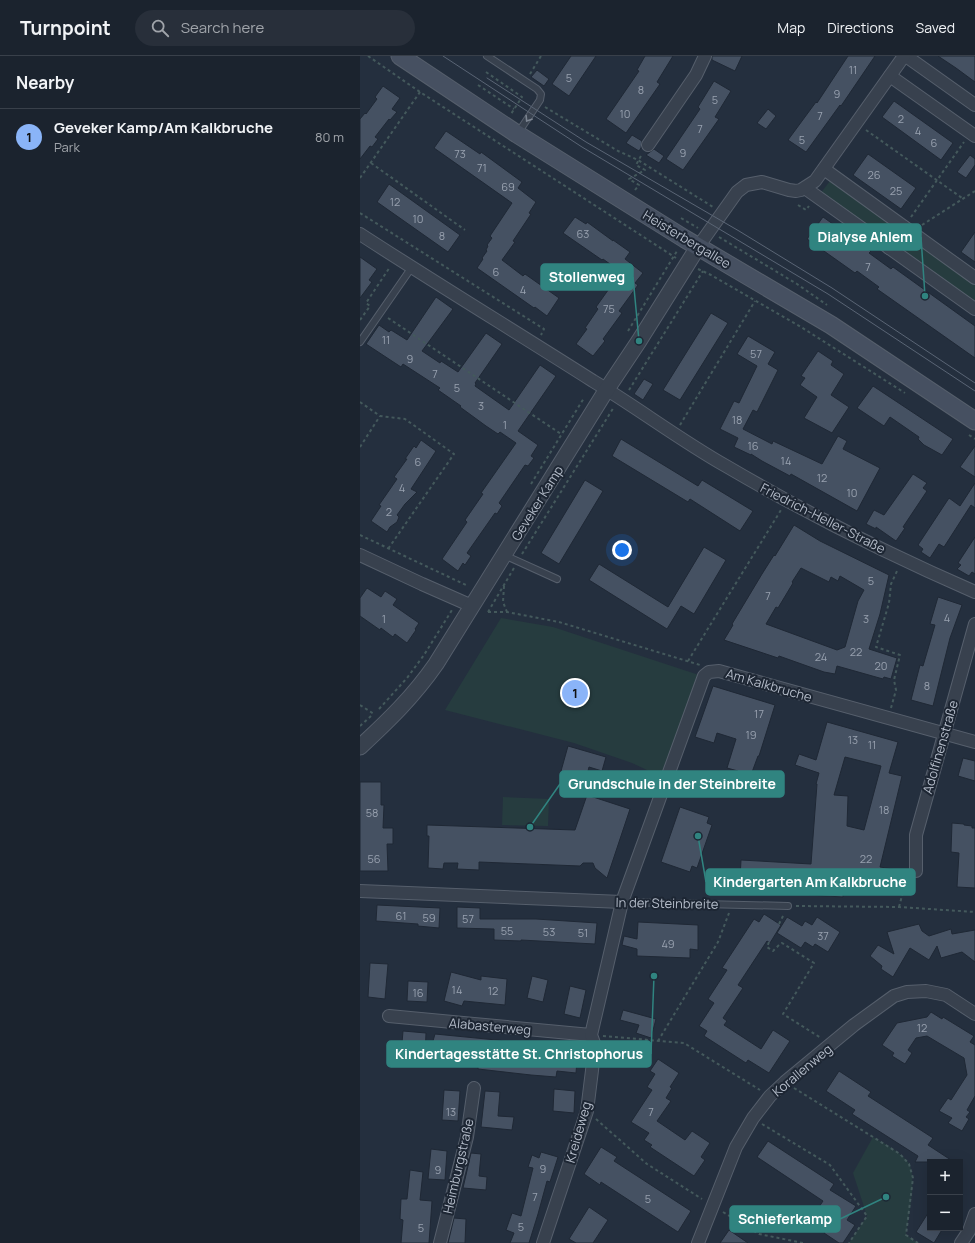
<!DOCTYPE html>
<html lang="en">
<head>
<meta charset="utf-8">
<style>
  :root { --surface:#1b232e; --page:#282f3a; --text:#f1f3f6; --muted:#a0a4aa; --line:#39404a; --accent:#8ab4f8 }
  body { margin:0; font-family:Manrope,sans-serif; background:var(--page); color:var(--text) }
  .controls { position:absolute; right:12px; bottom:12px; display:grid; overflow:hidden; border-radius:0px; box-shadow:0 4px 16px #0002 }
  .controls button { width:36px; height:36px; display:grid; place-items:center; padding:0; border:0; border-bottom:1px solid var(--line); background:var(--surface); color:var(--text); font:20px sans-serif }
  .you { position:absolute; left:262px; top:494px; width:14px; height:14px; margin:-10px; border:3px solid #fff; border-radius:50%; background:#1a73e8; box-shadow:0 0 0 6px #1a73e833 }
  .badge { display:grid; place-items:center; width:26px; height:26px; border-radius:50%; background:var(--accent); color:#111; font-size:13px; font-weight:700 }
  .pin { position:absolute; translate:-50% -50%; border:2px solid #fff; box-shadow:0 1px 4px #0006 }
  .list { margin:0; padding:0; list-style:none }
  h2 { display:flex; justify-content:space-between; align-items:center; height:52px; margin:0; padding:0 16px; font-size:17px }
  h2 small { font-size:13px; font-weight:400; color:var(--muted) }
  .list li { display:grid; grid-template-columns:26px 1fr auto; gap:12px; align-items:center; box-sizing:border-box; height:56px; padding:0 16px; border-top:1px solid var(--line) }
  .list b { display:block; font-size:15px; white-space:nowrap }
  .list p { margin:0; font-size:13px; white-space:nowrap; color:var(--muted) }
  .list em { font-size:13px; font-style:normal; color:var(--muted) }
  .icon { flex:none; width:22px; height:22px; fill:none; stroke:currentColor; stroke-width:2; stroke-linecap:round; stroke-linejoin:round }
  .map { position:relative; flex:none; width:615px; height:1187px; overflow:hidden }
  header { display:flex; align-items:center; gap:24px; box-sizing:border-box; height:56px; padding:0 20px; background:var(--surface); border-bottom:1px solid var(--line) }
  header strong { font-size:19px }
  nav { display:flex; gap:22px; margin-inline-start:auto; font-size:14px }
  .search { width:280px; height:36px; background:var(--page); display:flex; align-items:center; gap:10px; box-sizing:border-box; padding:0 14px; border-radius:22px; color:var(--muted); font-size:15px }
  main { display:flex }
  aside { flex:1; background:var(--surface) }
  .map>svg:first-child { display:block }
  .green { fill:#263c3f }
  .building { fill:#455162; stroke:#1f2835; fill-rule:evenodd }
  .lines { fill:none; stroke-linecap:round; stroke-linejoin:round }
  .service-casing { stroke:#565f6c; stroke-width:8 }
  .minor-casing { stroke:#565f6c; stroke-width:14 }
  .tertiary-casing { stroke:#565f6c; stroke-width:17 }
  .secondary-casing { stroke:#565f6c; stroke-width:19 }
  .path { stroke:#44595c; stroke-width:2; stroke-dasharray:3 3; stroke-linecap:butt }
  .service { stroke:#38414e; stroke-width:6 }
  .minor { stroke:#38414e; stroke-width:12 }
  .tertiary { stroke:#38414e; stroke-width:15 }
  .secondary { stroke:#465061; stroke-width:17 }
  .tram { stroke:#5a6575; stroke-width:1 }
  .oneway { stroke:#7c8592 }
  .labels { text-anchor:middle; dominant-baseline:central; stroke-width:4; stroke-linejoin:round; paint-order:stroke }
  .number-label { font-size:11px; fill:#98a1af }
  .street-label { font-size:13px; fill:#b4bcc9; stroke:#1d2633 }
  .leader { fill:none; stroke:#308480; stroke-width:1.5 }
  .callout-dot { fill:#308480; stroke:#1d2633; stroke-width:1.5 }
  .callout { fill:#308480; stroke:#308480; stroke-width:1.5 }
  .callout-label { font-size:14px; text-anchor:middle; font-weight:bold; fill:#fff }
</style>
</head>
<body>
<header>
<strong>Turnpoint</strong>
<div class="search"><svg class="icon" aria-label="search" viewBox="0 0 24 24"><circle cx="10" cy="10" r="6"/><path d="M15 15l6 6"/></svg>Search here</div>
<nav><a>Map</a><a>Directions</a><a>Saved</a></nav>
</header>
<main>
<aside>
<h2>Nearby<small></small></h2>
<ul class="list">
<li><span class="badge">1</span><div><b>Geveker Kamp/Am Kalkbruche</b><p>Park</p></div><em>80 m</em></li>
</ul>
</aside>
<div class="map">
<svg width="615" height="1187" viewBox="0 0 615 1187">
  <rect width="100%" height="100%" fill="#242f3e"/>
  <!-- green -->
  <g class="green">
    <polygon points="470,125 473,126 537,171 530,185 460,138"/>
    <polygon points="549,179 615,226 615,250 538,195"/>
    <polygon points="141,562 193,571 342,620 302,721 272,707 214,687 85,654"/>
    <polygon points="143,741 189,743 188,770 142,769"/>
    <path d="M 513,1081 C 525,1088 539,1095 548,1106 C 558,1120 548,1162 546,1179 L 558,1187 L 489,1187 L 507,1160 L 493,1117 Z"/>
  </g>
  <!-- building -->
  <g class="building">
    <polygon points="211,0 236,0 209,40 192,28"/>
    <polygon points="285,0 313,0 297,26 300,28 266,77 246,63 279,15 277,14"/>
    <polygon points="352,0 382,0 375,15 352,4"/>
    <polygon points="488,0 515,0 481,50 480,49 446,96 428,84 456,46 457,47"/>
    <polygon points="578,0 615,0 615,26 596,12"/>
    <polygon points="177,14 189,23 184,30 171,21"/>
    <polygon points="354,25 371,35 355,61 359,63 323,114 306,103 340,53 338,51"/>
    <polygon points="23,30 40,42 32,53 37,56 30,64 29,63 15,81 18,83 12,91 10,90 0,103 0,63 5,57 6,58 17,43 15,41"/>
    <polygon points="534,45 593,87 581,104 522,61"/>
    <polygon points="408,53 416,60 406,73 397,67"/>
    <polygon points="86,75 120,98 121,96 162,126 158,132 176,146 169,157 171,158 153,185 155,186 142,204 163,220 165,218 199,242 187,260 175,251 174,252 117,212 123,203 122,202 127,195 126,194 128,190 127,189 132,182 130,180 152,147 74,92"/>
    <polygon points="272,79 282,85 281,92 279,95 266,87"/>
    <polygon points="294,93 304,100 299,107 286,99"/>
    <polygon points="508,98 556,132 541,153 493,119"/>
    <polygon points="610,99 615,103 615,109 606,122 597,116"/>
    <polygon points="29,128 100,179 88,196 17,146"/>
    <polygon points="215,161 226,168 227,166 253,185 253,184 270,196 265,203 283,217 275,227 278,229 259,255 262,257 243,283 245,285 233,300 216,288 227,273 225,272 238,253 236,251 261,216 243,203 242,204 203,177"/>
    <polygon points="463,161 511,195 509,197 531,213 533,211 615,270 615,302 517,233 519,231 497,215 495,217 447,183"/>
    <polygon points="615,176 615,206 601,196"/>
    <polygon points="0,201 17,213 9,224 12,226 0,242"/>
    <polygon points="76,241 93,253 62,295 80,307 81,305 98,316 126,277 142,288 115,327 116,328 115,330 149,354 180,309 196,320 158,375 178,389 171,400 174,402 168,410 165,409 139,447 142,450 137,458 135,457 107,497 111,500 105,509 103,507 98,515 82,503 107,466 105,464 123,438 121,437 156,387 140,376 138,378 126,370 100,351 101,350 78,334 80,332 43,308 41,311 6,288 19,269 29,276 31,274 47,284"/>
    <polygon points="351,257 368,267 320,344 303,334"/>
    <polygon points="388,280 415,296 408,308 418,314 397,356 393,354 383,373 412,388 413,385 462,408 478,380 487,385 483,393 520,412 497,455 431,418 430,420 402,405 391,398 391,399 374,391 378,382 360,373 374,345 379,347 397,310 377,298"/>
    <polygon points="458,295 473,305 471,309 484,318 471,339 489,351 472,377 444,362 457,341 440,329 445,322 441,320"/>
    <polygon points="284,323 293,328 283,344 274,338"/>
    <polygon points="513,330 593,383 582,399 564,389 558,383 559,381 530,361 524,370 497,352"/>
    <polygon points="261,383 338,430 342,424 393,455 380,475 330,443 328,446 252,400"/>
    <polygon points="61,384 76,395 51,433 57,436 45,448 37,459 39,461 37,466 30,471 27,476 11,465 21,450 19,449 37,423 34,421 47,403 45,403 54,390 56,392"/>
    <polygon points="615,390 615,421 600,411"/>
    <polygon points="553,418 567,427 563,432 567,435 543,471 545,472 536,485 516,471 516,473 506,468 514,454 524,459"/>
    <polygon points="225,424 243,435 199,508 181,497"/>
    <polygon points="615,427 615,452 611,449 584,491 579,488 570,502 561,496 563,493 558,489 589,442 600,450"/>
    <path d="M 434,469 L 460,485 L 529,519 L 520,558 L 509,593 L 537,602 L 531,623 L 524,621 L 523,623 L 477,610 L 475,618 L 464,616 L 419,600 L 418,602 L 364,584 L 373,569 L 372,568 L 402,518 L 414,499 L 415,500 ZM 441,512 L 469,526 L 471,521 L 478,525 L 480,520 L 504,534 L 498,545 L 485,591 L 477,594 L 406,568 L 416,551 L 418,552 L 433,527 L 432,526 Z"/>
    <polygon points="615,481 615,518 612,516 609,520 597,513 601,509 598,507"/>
    <polygon points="344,491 366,504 334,558 321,550 307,573 229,524 239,508 308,551"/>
    <polygon points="7,532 21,541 25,535 37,543 33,549 59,567 55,573 56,574 47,587 35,578 33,581 21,572 20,574 0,560 0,542"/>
    <polygon points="578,541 602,549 590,582 573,650 551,644 560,609 563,610 575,569 570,568"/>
    <polygon points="353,630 415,649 399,700 398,700 388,727 376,723 378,715 367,712 376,683 357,677 354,687 335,681"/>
    <path d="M 467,666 L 538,686 L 529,717 L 542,720 L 520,811 L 533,813 L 533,836 L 483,836 L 483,841 L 449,839 L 450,828 L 380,823 L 381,804 L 451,808 L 457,728 L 456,728 L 459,717 L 435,709 L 439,698 L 456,704 ZM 485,701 L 521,710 L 504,774 L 487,770 L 488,740 L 474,739 Z"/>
    <polygon points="208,690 246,701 242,715 229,711 226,723 201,715"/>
    <polygon points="603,702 615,705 615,725 598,720"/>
    <polygon points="0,726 21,726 21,749 24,749 23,772 33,772 33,788 27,788 28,815 0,815"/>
    <polygon points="227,739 270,753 247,822 235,812 233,807 223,807 220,810 119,806 119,814 97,813 98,807 84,807 83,813 68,812 69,780 67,780 67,769 215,774"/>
    <polygon points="320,751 349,761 347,767 352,769 337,812 332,810 330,816 301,806"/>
    <polygon points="592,767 604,768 604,769 612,770 612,772 615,772 615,832 597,831 599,797 591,796"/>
    <polygon points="17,849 80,852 79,872 58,870 58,868 16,865"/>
    <polygon points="97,851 120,852 120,863 176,863 237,867 235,888 161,884 161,885 134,884 134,873 97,872"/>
    <polygon points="404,858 421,869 410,887 407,885 378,929 383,932 363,962 367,965 364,969 401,993 413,974 430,985 409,1017 388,1004 386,1007 344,980 347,975 339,970 354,947 348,943 367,914 362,912 394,863 399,866"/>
    <polygon points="427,861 442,870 445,865 452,869 457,861 480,876 468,896 455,888 453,891 445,886 441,892 417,877"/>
    <polygon points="278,866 338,869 338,894 330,893 330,902 277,900 277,893 262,889 264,880 277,883"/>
    <polygon points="559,868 562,875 569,880 591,873 592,878 615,874 615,906 602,896 581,902 577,890 569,904 550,892 533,921 521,913 522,910 510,900 518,889 534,898 527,876"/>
    <polygon points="10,907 28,908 25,943 8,941"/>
    <polygon points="91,916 121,924 121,920 147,923 145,949 104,945 102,950 84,945"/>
    <polygon points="172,920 188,924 183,946 167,942"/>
    <polygon points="48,925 68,926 67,946 47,945"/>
    <polygon points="210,930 226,934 220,962 204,958"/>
    <polygon points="263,954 296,963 291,982 276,977 279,969 260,964"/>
    <polygon points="571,956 582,963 583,961 614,980 610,986 615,989 615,1040 607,1054 610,1056 606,1061 609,1063 602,1075 588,1067 592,1062 579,1055 588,1042 591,1044 607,1019 604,1002 567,980 556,982 548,994 552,997 545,1008 532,1000 534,997 522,989 537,967 567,961"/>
    <polygon points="43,975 66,977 65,1002 41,999"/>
    <polygon points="75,978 218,992 216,1017 197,1015 196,1021 171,1019 118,1013 118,1007 68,1002"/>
    <polygon points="298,1003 319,1017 310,1031 312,1032 306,1042 311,1045 297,1065 325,1084 332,1075 350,1087 341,1101 345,1104 334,1120 290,1091 292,1089 284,1084 289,1077 271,1066 292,1034 287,1031 295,1018 290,1015"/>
    <polygon points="479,1015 511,1036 508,1040 573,1082 568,1089 594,1106 555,1106 558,1100 492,1058 495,1054 466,1035"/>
    <polygon points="194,1033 215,1035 214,1057 193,1055"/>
    <polygon points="84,1034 100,1035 98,1065 82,1064"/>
    <polygon points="125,1035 140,1036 138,1060 154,1061 152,1074 121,1071"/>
    <polygon points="408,1085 474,1128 470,1134 496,1150 487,1164 495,1169 483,1187 479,1187 464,1177 474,1161 459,1151 463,1145 397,1101"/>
    <polygon points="241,1091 257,1101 254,1105 331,1155 318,1176 241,1126 240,1129 224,1118"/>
    <polygon points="71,1093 87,1095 85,1124 68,1123"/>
    <polygon points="181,1096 198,1101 190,1126 187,1125 178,1158 169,1187 150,1187 154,1177 146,1174 152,1157 161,1160 173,1112 168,1111 172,1099 179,1102"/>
    <polygon points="111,1097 121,1098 119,1120 127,1121 126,1134 103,1132"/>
    <polygon points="50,1114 63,1116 60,1144 72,1145 69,1187 41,1187 43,1164 40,1163 41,1143 47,1143"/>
    <polygon points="229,1151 248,1164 233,1187 216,1187 209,1183"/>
    <polygon points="570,1154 570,1172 583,1172 574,1187 556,1176"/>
    <polygon points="94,1162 106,1163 105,1187 88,1187"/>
    <polygon points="369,1174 388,1187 360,1187"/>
  </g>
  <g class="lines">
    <defs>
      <g id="service">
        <polyline points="127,0 177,33 181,38 180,44 158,77"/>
        <polyline points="0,286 52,211"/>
        <polyline points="144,499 197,523"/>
        <polyline points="262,846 428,850"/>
      </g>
      <g id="minor">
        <polyline points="546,0 615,49"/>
        <polyline points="530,20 615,80"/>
        <polyline points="288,89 336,19 345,0"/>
        <polyline points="464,113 615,222"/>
        <polyline points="445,132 615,253"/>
        <path d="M 0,178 C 77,228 156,276 233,325 C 278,352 320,384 366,410 C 446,457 530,499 615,536"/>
        <polyline points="338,191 377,136 386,129 402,126 429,134 436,135 441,134 455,125 544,0"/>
        <polyline points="529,192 544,171"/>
        <polyline points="0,499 62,528 112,550"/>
        <polyline points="556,815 556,779 615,568"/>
        <polyline points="0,835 262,846"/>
        <polyline points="29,960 231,979"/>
        <polyline points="80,1187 107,1081 114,1032"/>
        <polyline points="183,1187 227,1055 235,990 231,979 262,846 344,620 349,616 359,615 615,686"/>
        <polyline points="338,1187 376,1091 393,1062 410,1040 425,1026 494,969 534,940 547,936 566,935 586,939 615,958"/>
        <polyline points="601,1187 609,1175 615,1158"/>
      </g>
      <path id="tertiary" d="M 0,691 C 29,664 53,641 76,608 L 247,333 L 279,285 L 338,191"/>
      <polyline id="secondary" points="40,0 157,78 325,183 471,269 615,365"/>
    </defs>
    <!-- service casing -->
    <use href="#service" class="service-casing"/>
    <!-- minor casing -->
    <use href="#minor" class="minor-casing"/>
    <!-- tertiary casing -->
    <use href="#tertiary" class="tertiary-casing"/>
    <!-- secondary casing -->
    <use href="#secondary" class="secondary-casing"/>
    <!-- path -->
    <g class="path">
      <polyline points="8,0 60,36 316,202"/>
      <polyline points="126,16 162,41 151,58"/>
      <polyline points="170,18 181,0"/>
      <polyline points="118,29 154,53"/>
      <polyline points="185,51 258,95 278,104 353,151"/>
      <polyline points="506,74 602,142"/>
      <polyline points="11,107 105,174"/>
      <polyline points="0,122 60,36"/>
      <polyline points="275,134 279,129 269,123 285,114 276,109 282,98"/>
      <polyline points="438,149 446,154 449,150"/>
      <polyline points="0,157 184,273 181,279"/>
      <polyline points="551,161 604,86"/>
      <polyline points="321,162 338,172"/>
      <polyline points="562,169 615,135"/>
      <polyline points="359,181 437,228 467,249"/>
      <polyline points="338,213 351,219 441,271 545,337"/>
      <polyline points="28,262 201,378"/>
      <polyline points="0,264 10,250 6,247 30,211"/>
      <polyline points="268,275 317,195"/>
      <polyline points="269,334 343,215"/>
      <polyline points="0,346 20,360 45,363 94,398 28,493"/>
      <polyline points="320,369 395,245"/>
      <polyline points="609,379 615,383"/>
      <polyline points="0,391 20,360"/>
      <polyline points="171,428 224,342"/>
      <polyline points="0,479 108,530"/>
      <polyline points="162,498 254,351"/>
      <polyline points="144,530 143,546 147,556"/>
      <polyline points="128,556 154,512"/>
      <polyline points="128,556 147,556 199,566 340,609"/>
      <polyline points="328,605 421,454"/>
      <polyline points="0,649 14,658"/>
      <polyline points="531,652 536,634 534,624 540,599 516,591 529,547 531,528 538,513"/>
      <polyline points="19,653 47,622 64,599 92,554"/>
      <polyline points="0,670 11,660"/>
      <polyline points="436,850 539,851 615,856"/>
      <polyline points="539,851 543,836 550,825"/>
      <polyline points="419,868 424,858"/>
      <polyline points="409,886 407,891 413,895 420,888 422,887 454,907 423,958 461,982"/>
      <polyline points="243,980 324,987 400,1034"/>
      <polyline points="298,985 358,886 369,857"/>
      <polyline points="434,1032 513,1081 540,1098 549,1108 553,1122 546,1179 558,1187"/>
      <polyline points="236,1063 287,1108 342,1143"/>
      <polyline points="402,1068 470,1109 507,1160 489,1187"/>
      <polyline points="363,1156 399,1178 443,1187"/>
    </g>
    <!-- service -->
    <use href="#service" class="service"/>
    <!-- minor -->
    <use href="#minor" class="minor"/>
    <!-- tertiary -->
    <use href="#tertiary" class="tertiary"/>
    <!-- secondary -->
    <use href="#secondary" class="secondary"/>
    <!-- tram -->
    <g class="tram">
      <polyline points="83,0 222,91 468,238 615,335"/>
      <polyline points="127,22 226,86 379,175 472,232 615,327"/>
    </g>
  </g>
  <!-- one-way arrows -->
  <defs><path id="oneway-chevron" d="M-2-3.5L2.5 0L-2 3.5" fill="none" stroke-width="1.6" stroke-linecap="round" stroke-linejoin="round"/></defs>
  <use class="oneway" href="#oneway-chevron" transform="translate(168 63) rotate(122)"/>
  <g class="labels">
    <!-- number labels -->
    <g class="number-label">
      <text x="493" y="13">11</text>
      <text x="209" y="21">5</text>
      <text x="281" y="33">8</text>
      <text x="477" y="37">9</text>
      <text x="355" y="43">5</text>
      <text x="265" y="57">10</text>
      <text x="460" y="59">7</text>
      <text x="541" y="62">2</text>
      <text x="340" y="72">7</text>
      <text x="558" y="74">4</text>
      <text x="442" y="83">5</text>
      <text x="574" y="86">6</text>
      <text x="323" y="96">9</text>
      <text x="100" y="97">73</text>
      <text x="122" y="111">71</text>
      <text x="514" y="118">26</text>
      <text x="148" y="130">69</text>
      <text x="536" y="134">25</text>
      <text x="35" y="145">12</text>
      <text x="58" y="162">10</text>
      <text x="223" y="177">63</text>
      <text x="82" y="179">8</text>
      <text x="508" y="210">7</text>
      <text x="136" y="215">6</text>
      <text x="163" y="233">4</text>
      <text x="249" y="252">75</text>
      <text x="26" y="283">11</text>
      <text x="396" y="297">57</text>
      <text x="50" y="302">9</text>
      <text x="75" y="317">7</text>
      <text x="97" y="331">5</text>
      <text x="121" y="349">3</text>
      <text x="377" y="363">18</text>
      <text x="145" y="368">1</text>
      <text x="393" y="389">16</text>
      <text x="426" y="404">14</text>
      <text x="58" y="405">6</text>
      <text x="462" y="421">12</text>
      <text x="42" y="431">4</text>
      <text x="492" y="436">10</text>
      <text x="29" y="455">2</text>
      <text x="511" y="524">5</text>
      <text x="408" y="539">7</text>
      <text x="587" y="561">4</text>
      <text x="24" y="562">1</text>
      <text x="506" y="562">3</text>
      <text x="496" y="595">22</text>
      <text x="461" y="600">24</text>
      <text x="521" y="609">20</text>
      <text x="567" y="629">8</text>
      <text x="399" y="657">17</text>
      <text x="391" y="678">19</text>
      <text x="493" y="683">13</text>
      <text x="512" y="688">11</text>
      <text x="524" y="753">18</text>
      <text x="12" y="756">58</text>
      <text x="14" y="802">56</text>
      <text x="506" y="802">22</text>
      <text x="41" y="859">61</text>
      <text x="69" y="861">59</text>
      <text x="108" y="862">57</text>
      <text x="147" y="874">55</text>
      <text x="189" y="875">53</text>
      <text x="223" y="876">51</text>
      <text x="463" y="879">37</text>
      <text x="308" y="887">49</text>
      <text x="97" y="933">14</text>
      <text x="133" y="934">12</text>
      <text x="58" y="936">16</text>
      <text x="562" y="971">12</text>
      <text x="91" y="1055">13</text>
      <text x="291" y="1055">7</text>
      <text x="183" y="1112">9</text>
      <text x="78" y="1113">9</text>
      <text x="175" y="1140">7</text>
      <text x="288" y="1142">5</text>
      <text x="161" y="1170">5</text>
      <text x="61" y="1171">5</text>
    </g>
    <!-- street labels -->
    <g class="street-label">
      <text transform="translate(327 183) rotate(31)">Heisterbergallee</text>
      <text transform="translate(177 447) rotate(-58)">Geveker Kamp</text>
      <text transform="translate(463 462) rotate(27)">Friedrich-Heller-Straße</text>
      <text transform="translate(409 629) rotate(16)">Am Kalkbruche</text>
      <text transform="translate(580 691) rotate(-74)">Adolfinenstraße</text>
      <text transform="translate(307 847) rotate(1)">In der Steinbreite</text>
      <text transform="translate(130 970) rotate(5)">Alabasterweg</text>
      <text transform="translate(442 1014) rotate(-40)">Korallenweg</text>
      <text transform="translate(218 1076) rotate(-74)">Kreideweg</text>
      <text transform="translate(98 1110) rotate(-77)">Heimburgstraße</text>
    </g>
  </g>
  <!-- callouts -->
  <path class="leader" d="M565 240L561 181M279 285L273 221M170 771L200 728M338 780L346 826M294 920L291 998M526 1141L480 1163"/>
  <g class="callout-dot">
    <circle cx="565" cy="240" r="4"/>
    <circle cx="279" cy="285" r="4"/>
    <circle cx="170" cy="771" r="4"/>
    <circle cx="338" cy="780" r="4"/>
    <circle cx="294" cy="920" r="4"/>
    <circle cx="526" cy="1141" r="4"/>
  </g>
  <g class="callout">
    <rect x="450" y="168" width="111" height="26" rx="4"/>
    <rect x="181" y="208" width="92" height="26" rx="4"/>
    <rect x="200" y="715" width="224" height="26" rx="4"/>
    <rect x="346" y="813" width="209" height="26" rx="4"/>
    <rect x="27" y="985" width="264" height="26" rx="4"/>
    <rect x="370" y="1150" width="110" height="26" rx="4"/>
  </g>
  <g class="callout-label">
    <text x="505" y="186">Dialyse Ahlem</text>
    <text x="227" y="226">Stollenweg</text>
    <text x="312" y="733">Grundschule in der Steinbreite</text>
    <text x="450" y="831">Kindergarten Am Kalkbruche</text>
    <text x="159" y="1003">Kindertagesstätte St. Christophorus</text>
    <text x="425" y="1168">Schieferkamp</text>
  </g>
</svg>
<div class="controls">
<button>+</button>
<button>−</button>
</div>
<div class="you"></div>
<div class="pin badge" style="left:215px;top:637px">1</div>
</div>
</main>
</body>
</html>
